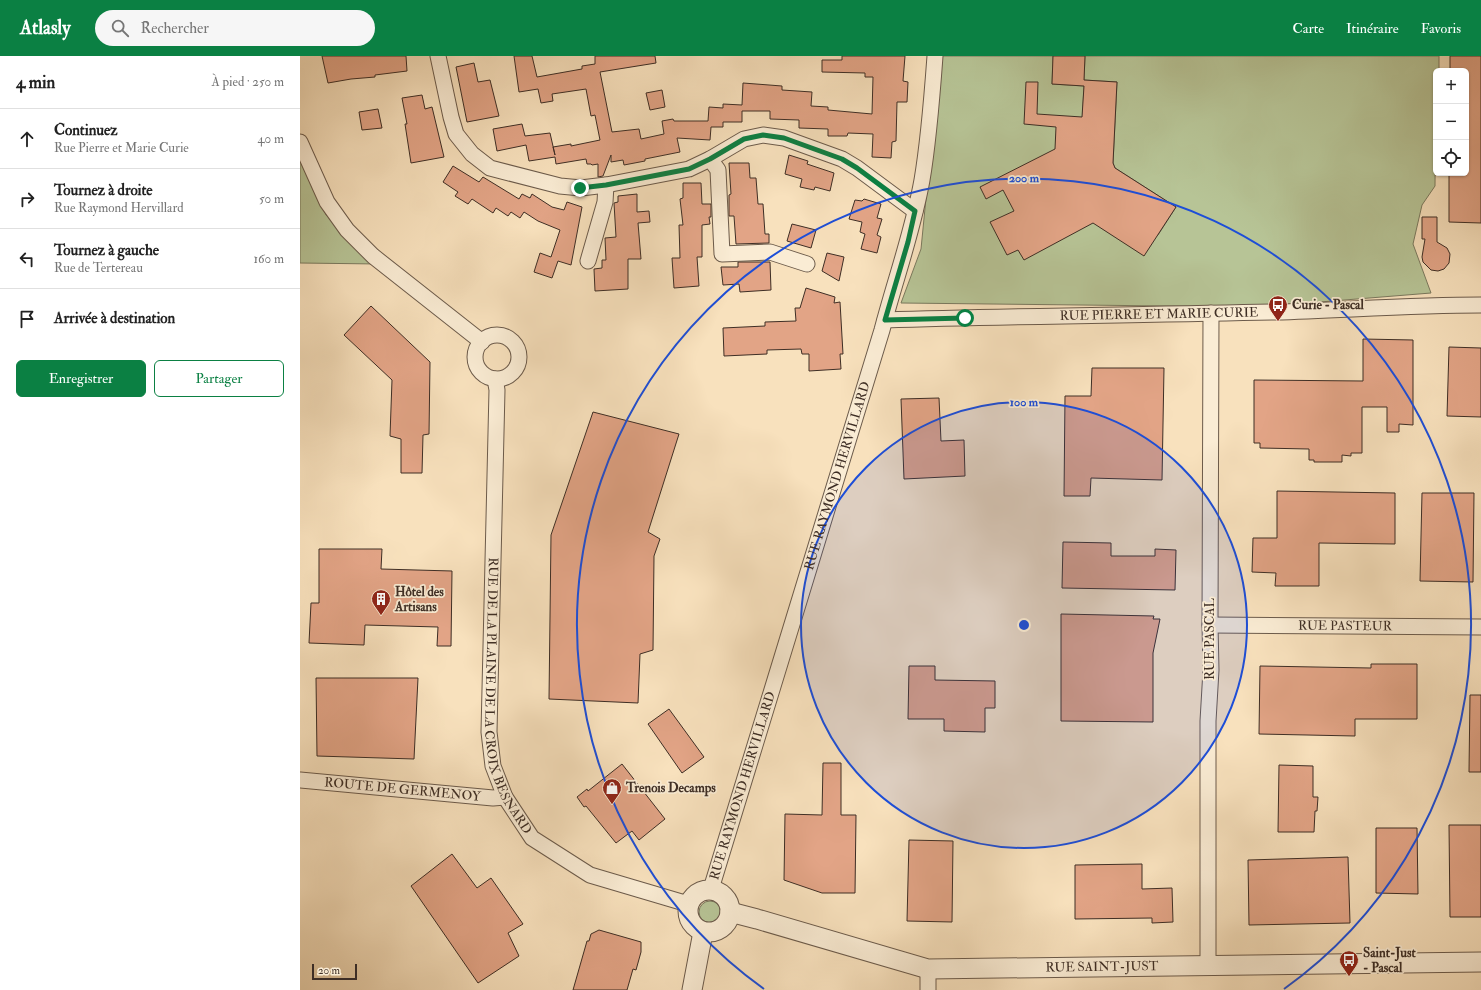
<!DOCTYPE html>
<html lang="fr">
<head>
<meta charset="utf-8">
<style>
  :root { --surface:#fff; --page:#f6f6f6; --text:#222; --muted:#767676; --line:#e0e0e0; --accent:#0b8043 }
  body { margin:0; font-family:"IM FELL Double Pica",serif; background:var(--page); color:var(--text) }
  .controls { position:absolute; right:12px; top:12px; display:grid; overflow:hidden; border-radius:6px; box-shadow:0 1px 3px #0004 }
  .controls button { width:36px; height:36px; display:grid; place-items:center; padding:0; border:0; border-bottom:1px solid var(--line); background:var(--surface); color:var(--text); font:20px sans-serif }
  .scale { position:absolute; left:12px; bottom:10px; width:45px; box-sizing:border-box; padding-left:4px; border:2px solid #3e2e25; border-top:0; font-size:11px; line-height:14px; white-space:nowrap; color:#3e2e25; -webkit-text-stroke:3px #faecd4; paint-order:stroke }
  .stop { position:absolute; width:12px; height:12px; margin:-9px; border:3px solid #0b8043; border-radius:50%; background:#fff }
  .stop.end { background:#0b8043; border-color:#fff; box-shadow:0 1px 4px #0008 }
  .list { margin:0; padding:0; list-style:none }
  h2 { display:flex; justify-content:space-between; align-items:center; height:52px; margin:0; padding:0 16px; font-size:17px }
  h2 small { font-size:13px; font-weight:400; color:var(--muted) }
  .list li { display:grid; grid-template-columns:26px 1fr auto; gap:12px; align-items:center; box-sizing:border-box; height:60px; padding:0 16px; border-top:1px solid var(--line) }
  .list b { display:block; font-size:15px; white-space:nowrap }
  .list p { margin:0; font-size:13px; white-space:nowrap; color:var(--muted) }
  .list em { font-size:13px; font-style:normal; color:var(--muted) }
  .actions { display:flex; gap:8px; padding:12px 16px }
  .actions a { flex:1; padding:9px 0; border:1px solid var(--accent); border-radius:6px; text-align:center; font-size:14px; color:var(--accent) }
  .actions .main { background:var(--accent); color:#fff }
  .icon { flex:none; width:22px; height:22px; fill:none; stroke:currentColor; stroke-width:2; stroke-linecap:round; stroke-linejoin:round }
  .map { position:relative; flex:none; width:1181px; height:934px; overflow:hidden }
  header { display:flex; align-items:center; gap:24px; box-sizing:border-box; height:56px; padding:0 20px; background:var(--accent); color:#fff }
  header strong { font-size:19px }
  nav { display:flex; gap:22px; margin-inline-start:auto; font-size:14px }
  .search { width:280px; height:36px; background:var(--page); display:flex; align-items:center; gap:10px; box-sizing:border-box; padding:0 14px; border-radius:22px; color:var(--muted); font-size:15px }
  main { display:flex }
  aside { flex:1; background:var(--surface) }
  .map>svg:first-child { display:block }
  .green { fill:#b7c496; stroke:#7a795e }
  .building { fill:#e2a486; stroke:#3e2e25 }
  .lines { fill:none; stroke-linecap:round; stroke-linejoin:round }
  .minor-casing { stroke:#6c5b4b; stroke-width:17 }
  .tertiary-casing { stroke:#6c5b4b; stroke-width:21 }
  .minor { stroke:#faecd4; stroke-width:15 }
  .tertiary { stroke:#faecd4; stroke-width:19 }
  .route { stroke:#0b8043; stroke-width:5 }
  .ring { fill:none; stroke:#1d4ed8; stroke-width:2 }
  .labels { text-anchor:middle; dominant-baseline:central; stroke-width:3.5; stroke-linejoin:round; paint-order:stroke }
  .poi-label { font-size:13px; font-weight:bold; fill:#3e2e25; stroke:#faecd4; text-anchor:start }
  .street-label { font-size:13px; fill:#3e2e25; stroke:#faecd4 }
  .centre { fill:#1d4ed8; stroke:#faecd4; stroke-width:2 }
  .ring-label { font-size:12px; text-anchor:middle; font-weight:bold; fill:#1d4ed8; stroke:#faecd4; stroke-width:3.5; stroke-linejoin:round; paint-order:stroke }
</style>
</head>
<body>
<header>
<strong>Atlasly</strong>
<div class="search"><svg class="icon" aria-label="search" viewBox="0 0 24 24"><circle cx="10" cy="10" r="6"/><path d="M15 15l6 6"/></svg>Rechercher</div>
<nav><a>Carte</a><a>Itinéraire</a><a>Favoris</a></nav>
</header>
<main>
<aside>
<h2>4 min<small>À pied · 250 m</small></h2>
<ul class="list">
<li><svg class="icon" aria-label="ahead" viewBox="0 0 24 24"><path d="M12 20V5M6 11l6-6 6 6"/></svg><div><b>Continuez</b><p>Rue Pierre et Marie Curie</p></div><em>40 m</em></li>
<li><svg class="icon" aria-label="right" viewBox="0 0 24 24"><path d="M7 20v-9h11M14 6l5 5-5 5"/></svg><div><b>Tournez à droite</b><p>Rue Raymond Hervillard</p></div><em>50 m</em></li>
<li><svg class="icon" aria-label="left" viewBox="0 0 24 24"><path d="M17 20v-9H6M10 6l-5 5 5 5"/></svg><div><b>Tournez à gauche</b><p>Rue de Tertereau</p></div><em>160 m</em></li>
<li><svg class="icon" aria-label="arrive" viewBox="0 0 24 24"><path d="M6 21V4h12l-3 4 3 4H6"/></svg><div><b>Arrivée à destination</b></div></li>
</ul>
<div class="actions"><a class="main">Enregistrer</a><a>Partager</a></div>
</aside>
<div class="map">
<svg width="1181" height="934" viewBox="0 0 1181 934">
  <rect width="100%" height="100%" fill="#f8e1bd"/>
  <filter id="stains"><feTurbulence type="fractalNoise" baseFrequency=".005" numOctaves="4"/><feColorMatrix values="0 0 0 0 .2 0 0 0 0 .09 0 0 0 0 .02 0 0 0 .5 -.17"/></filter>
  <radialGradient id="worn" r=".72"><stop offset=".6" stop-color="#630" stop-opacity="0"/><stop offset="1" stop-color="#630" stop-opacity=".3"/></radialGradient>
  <!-- green -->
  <g class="green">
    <polygon points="640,0 753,0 752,28 784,30 780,106 788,142 858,179 876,151 815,112 813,107 817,26 784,24 785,0 1139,0 1139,15 1136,15 1135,130 1122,149 1113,188 1131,237 958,251 601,247 621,193"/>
    <polygon points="0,96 26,159 78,208 0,207"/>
    <circle cx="410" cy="856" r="11"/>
  </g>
  <!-- building -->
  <g class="building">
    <polygon points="22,0 106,0 107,15 75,19 75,21 51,23 28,27"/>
    <polygon points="214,0 232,0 237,21 282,13 282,10 295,8 295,0 355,0 356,7 300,16 312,76 339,73 341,83 364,78 362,65 373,63 374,65 408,65 409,51 423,52 423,48 442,49 443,27 482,30 482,34 512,36 511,50 528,51 528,54 572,58 573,21 565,21 565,17 522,16 522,4 542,4 542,0 605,0 603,25 608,26 607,46 597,46 596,85 592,86 591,102 572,101 573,78 548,77 547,80 528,80 528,73 499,72 499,64 470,63 470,55 442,55 442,66 423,66 423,71 411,71 410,84 377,82 380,96 345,103 345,105 324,109 323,104 311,106 311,99 303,120 298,121 298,108 292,109 291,108 287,108 286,103 256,108 255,101 229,105 226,89 197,95 193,73 222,68 225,80 250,77 255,99 253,91 271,88 271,90 300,84 295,59 291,60 286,33 252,38 253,45 241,47 238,33 219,36"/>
    <polygon points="753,0 785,0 784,24 817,26 813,107 815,112 876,151 844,200 793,167 724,204 718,194 707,199 690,166 714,155 703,134 686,143 680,131 755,93 756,71 724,68 726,26 738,26 737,58 782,61 784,30 752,28"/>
    <polygon points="1150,0 1181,0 1181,167 1149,166 1149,117 1166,117 1166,15 1150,15"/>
    <polygon points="174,7 178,26 190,24 199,60 167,66 156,11"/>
    <polygon points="362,34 365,51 350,54 346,37"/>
    <polygon points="122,39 125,53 132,51 144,101 111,107 105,68 107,68 102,42"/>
    <polygon points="78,53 82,72 62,74 59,56"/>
    <polygon points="489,99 508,105 507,108 534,117 530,135 515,131 514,134 500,131 502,123 485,118"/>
    <polygon points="429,107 449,107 450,122 456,122 458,148 463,148 465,178 469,178 469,187 436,188 434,160 429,160 429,139 431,138"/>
    <polygon points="153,110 179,126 183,121 219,143 222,138 230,142 232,138 252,151 264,154 267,146 282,151 271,209 258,205 252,222 234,216 240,197 251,201 260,174 238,165 224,156 220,162 211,156 208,160 196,152 193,157 172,143 168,148 155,140 158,136 143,126"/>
    <polygon points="383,127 401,127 402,148 411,148 411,161 409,161 410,168 402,169 402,201 397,201 399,230 374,232 372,202 380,202 379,169 383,169 380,143 383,142"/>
    <polygon points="337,138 337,156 349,155 350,166 338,167 341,203 328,203 328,233 295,235 294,213 302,212 302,204 306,204 305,182 316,181 314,147 318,146 318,140"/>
    <polygon points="564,143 581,148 577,162 582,163 577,179 581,181 577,197 561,193 565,178 560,176 562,166 549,163 555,144 562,145"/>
    <polygon points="1122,161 1137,161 1137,186 1147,192 1150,198 1149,207 1144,213 1138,215 1131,214 1123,206 1122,201 1125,183 1122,183"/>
    <polygon points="492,168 516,174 511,192 487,185"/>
    <polygon points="527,197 544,201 539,225 522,215"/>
    <polygon points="438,206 470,206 471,234 440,236 439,228 423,229 421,211 438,211"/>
    <polygon points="506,232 535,241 534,247 540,246 543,298 540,298 541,313 509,315 509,298 502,298 501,293 467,294 467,298 424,300 423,272 465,270 465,266 496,265 495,252 500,252"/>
    <polygon points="71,250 130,306 129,378 123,379 122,417 101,417 101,383 90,380 92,324 44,279"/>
    <polygon points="1063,283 1113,284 1113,369 1099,368 1099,376 1087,376 1087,351 1062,351 1062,397 1051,397 1051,400 1042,399 1042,406 1014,406 1014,404 1009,404 1009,393 960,392 960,387 954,387 954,324 1063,325"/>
    <polygon points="1149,291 1181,292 1181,361 1147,360"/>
    <polygon points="792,312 864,312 862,424 791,422 790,440 764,440 765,340 791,340"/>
    <polygon points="639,342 641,385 664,384 665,420 604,423 601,343"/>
    <polygon points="293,356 379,378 348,476 360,483 354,500 353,594 340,598 338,647 249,643 251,479"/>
    <polygon points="977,435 1095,437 1095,488 1019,487 1019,530 975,530 976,517 952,516 953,482 977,482"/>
    <polygon points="1122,437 1174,437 1173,526 1120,525"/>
    <polygon points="763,486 811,487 811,500 855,500 855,493 876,494 875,534 762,532"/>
    <polygon points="19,493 82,493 81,513 152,515 151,590 137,590 138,571 65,569 64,589 9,587 11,547 19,547"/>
    <polygon points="761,558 854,560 853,563 860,563 853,597 853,666 761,665"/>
    <polygon points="1071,608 1117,608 1117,663 1055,663 1055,680 959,678 960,610 1071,612"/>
    <polygon points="609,610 635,610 635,624 695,625 695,652 685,652 685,676 644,675 644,663 608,663"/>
    <polygon points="16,622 118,622 114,703 17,700"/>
    <polygon points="1170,639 1181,639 1181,716 1169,716"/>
    <polygon points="369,653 404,701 382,717 348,668"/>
    <polygon points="523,707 541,707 541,759 556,759 555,837 522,837 484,824 485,758 522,759"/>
    <polygon points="322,708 365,763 339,784 332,775 316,787 286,750 284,751 277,741 287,733 288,735"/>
    <polygon points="979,709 1013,710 1013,741 1018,741 1017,755 1015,755 1014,776 978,776"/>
    <polygon points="1149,769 1181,769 1181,861 1150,861"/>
    <polygon points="1076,772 1117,772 1118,838 1076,837"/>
    <polygon points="609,784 653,785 652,866 607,865"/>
    <polygon points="152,798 177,832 191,822 223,868 208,877 219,900 178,927 111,830"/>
    <polygon points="1048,801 1050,867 949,869 948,804"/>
    <polygon points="842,808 842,833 872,832 873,866 852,867 852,862 775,863 775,809"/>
    <polygon points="299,874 341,886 341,896 336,914 333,913 327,934 273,934 287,885 289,885 291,878"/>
  </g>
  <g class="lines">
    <defs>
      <g id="minor">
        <polyline points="138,0 151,61 156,78 172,98 190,112 260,130 281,132 306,129 389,113 410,103 444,83 463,79 484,82 542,103 557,112 615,155"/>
        <polyline points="0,86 27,146 47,174 73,200 182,286"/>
        <polyline points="410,103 418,114 422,198 470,196 507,208"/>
        <polyline points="288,205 305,146 306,129"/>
        <path id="s1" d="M 585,264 C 715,260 845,259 975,256 C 1044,254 1112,249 1181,249"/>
        <circle cx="197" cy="301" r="22"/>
        <path id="s2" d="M 195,323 L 197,334 L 189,676 L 193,710 L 205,741 L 232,782 L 290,819 L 388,848"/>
        <path id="s3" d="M 910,569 L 1181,571"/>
        <path id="s4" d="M 0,724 L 193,742 L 205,741"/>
        <path id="s5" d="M 411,833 L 582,274 C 595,224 613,175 622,124 C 629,83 632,41 635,0"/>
        <polyline points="908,909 908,665 911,614 910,569 911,257"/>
        <polyline points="628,913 628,934"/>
      </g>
      <g id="tertiary">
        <circle cx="409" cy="855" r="21"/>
        <path id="s6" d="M 430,856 L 457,863 L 628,913 L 1181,906"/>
        <polyline points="392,934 403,876"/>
      </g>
    </defs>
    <!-- minor casing -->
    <use href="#minor" class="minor-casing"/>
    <!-- tertiary casing -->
    <use href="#tertiary" class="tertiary-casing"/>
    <!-- minor -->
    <use href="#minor" class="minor"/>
    <!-- tertiary -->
    <use href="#tertiary" class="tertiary"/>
  </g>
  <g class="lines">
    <!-- route -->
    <polyline class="route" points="280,132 306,129 389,113 410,103 444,83 463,79 484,82 542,103 557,112 615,155 608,186 585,264 665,262"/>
  </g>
  <!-- distance rings -->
  <circle cx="724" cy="569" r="223" fill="#1d4ed8" fill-opacity=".12"/>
  <g class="ring">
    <circle cx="724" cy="569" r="223"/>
    <path d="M464 933A447 447 0 1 1 984 933"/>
  </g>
  <!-- icons -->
  <defs>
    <symbol id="bus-pin" viewBox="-11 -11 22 30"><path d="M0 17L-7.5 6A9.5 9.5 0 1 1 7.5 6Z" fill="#8f2418" stroke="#faecd4"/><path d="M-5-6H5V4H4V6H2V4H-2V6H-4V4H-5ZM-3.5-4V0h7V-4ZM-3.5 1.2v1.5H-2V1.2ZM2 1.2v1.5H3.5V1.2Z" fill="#fff"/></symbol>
    <symbol id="building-pin" viewBox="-11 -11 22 30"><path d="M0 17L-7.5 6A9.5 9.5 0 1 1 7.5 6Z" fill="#8f2418" stroke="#faecd4"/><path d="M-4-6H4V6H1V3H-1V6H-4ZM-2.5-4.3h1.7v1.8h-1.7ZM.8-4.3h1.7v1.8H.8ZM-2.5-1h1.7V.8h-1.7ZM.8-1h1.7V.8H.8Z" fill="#fff"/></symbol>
    <symbol id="shop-pin" viewBox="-11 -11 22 30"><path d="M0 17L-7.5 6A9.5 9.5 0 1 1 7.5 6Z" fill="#8f2418" stroke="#faecd4"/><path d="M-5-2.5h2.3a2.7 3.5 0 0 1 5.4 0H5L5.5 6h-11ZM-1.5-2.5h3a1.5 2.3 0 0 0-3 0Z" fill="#fff"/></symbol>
  </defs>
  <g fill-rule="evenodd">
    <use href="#bus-pin" x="967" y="238" width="22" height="30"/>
    <use href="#building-pin" x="70" y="532" width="22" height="30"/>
    <use href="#shop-pin" x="301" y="721" width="22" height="30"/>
    <use href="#bus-pin" x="1038" y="893" width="22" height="30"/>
  </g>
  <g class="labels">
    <!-- poi labels -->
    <g class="poi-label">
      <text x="992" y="249">Curie - Pascal</text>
      <text x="95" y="536">Hôtel des<tspan x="95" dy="15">Artisans</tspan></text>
      <text x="326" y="732">Trenois Decamps</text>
      <text x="1063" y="897">Saint-Just<tspan x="1063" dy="15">- Pascal</tspan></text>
    </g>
    <!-- street labels -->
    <g class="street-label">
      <text stroke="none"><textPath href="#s1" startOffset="274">RUE PIERRE ET MARIE CURIE</textPath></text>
      <text stroke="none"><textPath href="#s5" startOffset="432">RUE RAYMOND HERVILLARD</textPath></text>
      <text stroke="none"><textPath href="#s3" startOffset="135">RUE PASTEUR</textPath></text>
      <text transform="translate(910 583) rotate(-90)">RUE PASCAL</text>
      <text stroke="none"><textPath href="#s2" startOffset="321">RUE DE LA PLAINE DE LA CROIX BESNARD</textPath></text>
      <text stroke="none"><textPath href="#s5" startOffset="108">RUE RAYMOND HERVILLARD</textPath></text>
      <text stroke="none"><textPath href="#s4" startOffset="103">ROUTE DE GERMENOY</textPath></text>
      <text stroke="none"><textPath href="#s6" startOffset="380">RUE SAINT-JUST</textPath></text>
    </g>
  </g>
  <circle cx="724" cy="569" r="6" class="centre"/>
  <g class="ring-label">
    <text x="724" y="126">200 m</text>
    <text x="724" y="350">100 m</text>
  </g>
  <rect width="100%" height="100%" filter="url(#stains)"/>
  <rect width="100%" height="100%" fill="url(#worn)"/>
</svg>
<div class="controls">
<button>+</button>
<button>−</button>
<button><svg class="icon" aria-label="locate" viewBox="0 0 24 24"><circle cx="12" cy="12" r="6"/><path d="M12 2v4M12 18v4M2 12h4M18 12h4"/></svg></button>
</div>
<div class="scale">20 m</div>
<div class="stop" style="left:665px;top:262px"></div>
<div class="stop end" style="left:280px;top:132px"></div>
</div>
</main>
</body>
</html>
